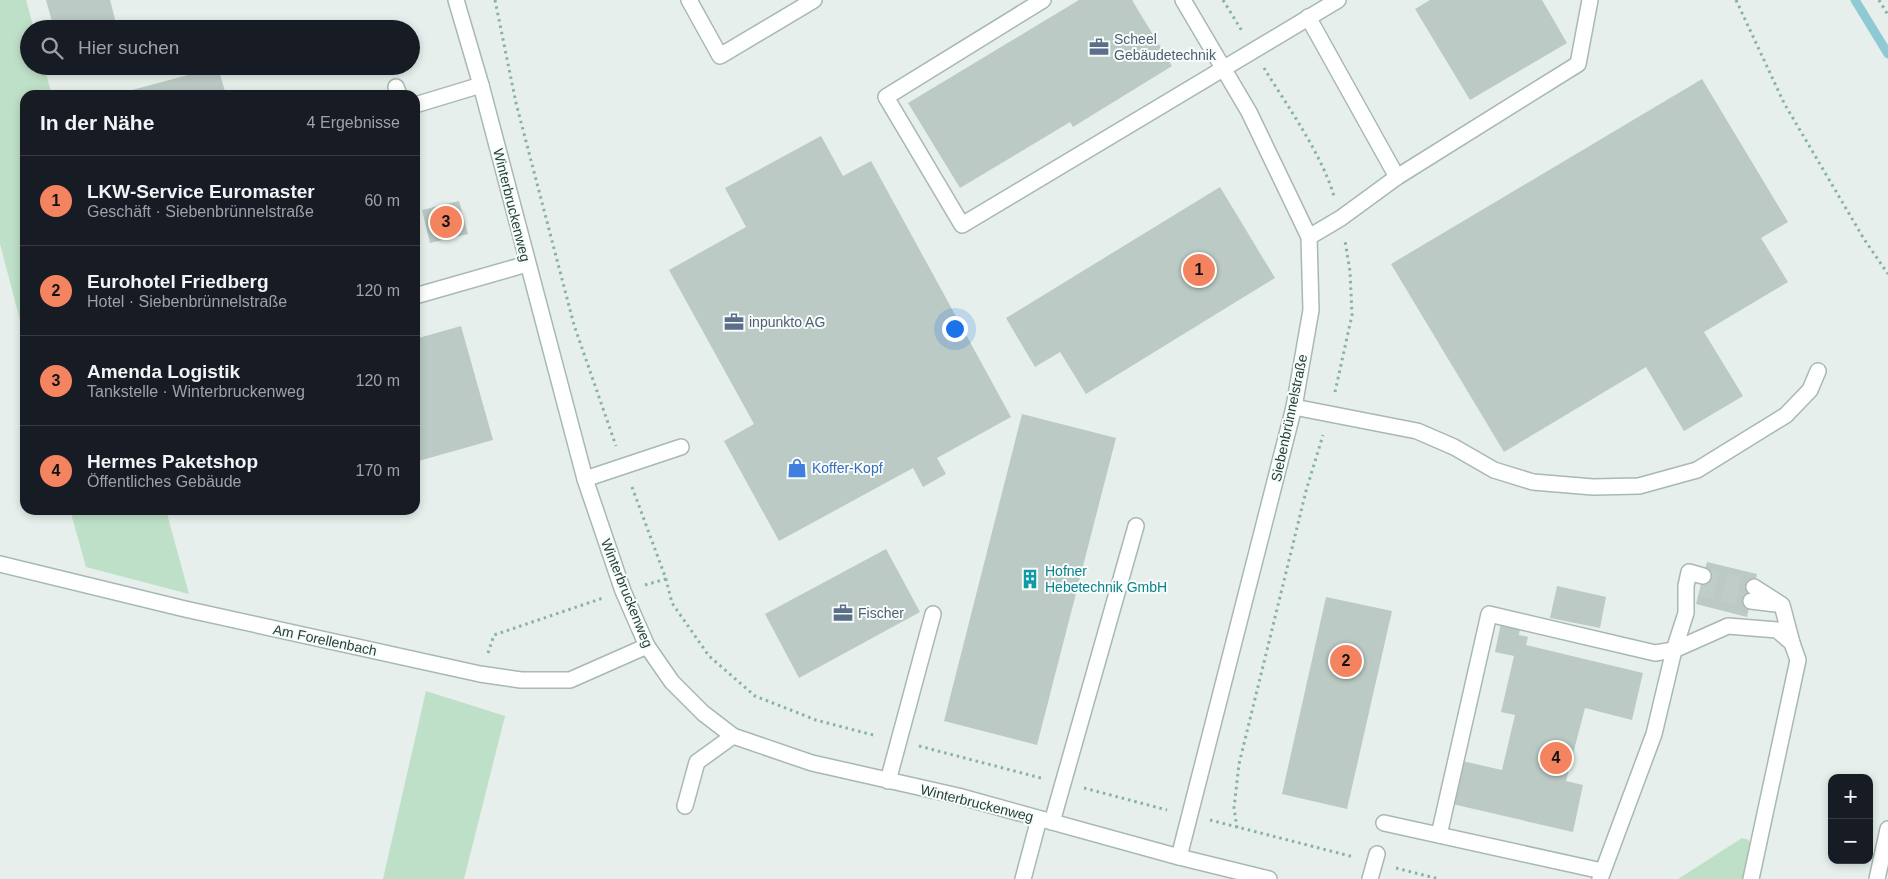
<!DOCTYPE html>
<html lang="de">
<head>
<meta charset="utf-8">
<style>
  :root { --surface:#171b24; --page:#242831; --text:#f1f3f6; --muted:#9ea1a6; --line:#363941; --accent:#f4845f }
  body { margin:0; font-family:Arial,sans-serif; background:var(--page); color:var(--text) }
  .controls { position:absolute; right:15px; bottom:15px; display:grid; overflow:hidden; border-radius:10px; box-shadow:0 2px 8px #0003 }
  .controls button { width:45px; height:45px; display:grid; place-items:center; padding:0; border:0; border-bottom:1px solid var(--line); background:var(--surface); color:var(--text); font:25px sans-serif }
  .you { position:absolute; left:954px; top:328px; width:18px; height:18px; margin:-12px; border:4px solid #fff; border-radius:50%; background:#1a73e8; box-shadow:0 0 0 8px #1a73e833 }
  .badge { display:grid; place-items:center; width:32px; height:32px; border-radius:50%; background:var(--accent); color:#111; font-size:16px; font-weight:700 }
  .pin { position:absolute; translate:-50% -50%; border:2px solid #fff; box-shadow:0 1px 5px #0006 }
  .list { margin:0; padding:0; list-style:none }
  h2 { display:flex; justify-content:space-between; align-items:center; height:65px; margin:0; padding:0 20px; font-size:21px }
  h2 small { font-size:16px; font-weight:400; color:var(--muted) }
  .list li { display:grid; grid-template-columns:32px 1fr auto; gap:15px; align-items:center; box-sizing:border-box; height:90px; padding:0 20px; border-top:1px solid var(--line) }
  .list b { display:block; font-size:19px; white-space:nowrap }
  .list p { margin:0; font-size:16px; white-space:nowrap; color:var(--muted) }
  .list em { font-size:16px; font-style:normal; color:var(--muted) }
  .icon { flex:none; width:28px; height:28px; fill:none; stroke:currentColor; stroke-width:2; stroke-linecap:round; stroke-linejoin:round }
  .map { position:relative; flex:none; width:1888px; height:879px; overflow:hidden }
  .search { position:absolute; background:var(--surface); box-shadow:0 2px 8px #0003; left:20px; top:20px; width:400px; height:55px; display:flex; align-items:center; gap:12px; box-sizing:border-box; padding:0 18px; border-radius:28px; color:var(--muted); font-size:19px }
  .panel { position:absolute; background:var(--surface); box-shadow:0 2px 8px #0003; left:20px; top:90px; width:400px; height:425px; border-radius:15px }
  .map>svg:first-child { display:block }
  .green { fill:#bfe0c8 }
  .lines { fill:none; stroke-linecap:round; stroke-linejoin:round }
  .stream { stroke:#8ec9d4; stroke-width:9 }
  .building { fill:#bbcac4 }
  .minor-tunnel { stroke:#bfccc8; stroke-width:15; stroke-dasharray:15 8; stroke-linecap:butt }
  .minor-casing { stroke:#a8b8b2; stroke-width:18 }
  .path { stroke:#86b3a5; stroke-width:3; stroke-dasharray:2.5 4; stroke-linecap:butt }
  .minor { stroke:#fff; stroke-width:15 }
  .labels { text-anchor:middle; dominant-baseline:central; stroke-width:4; stroke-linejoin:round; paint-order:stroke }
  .service-label { font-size:14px; fill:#4e5e75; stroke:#f7fbf9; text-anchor:start }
  .street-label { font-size:14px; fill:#24423a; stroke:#f7fbf9 }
  .shop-label { font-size:14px; fill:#366cbe; stroke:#f7fbf9; text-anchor:start }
  .culture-label { font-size:14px; fill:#0d838f; stroke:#f7fbf9; text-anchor:start }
</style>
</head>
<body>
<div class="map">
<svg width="1888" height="879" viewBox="0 0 1888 879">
  <rect width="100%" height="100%" fill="#e6efeb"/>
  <!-- green -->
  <g class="green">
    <polygon points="0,0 26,0 34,29 29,29 29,66 44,66 52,95 25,95 25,339 0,244"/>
    <polygon points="70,510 166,510 189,594 86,567"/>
    <polygon points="426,691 505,716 464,879 383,879"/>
    <polygon points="1742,838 1749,840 1750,845 1742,879 1678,879"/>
  </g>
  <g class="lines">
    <!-- stream -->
    <polyline class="stream" points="1855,0 1888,54"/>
  </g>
  <!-- building -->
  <g class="building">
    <polygon points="46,0 110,0 117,27 54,29"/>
    <polygon points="1079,0 1132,0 1172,66 1073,127 1070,122 960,188 908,103"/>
    <polygon points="1430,0 1542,0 1567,43 1470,100 1415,9"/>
    <polygon points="218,67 226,95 117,95 117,94"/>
    <polygon points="1702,79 1788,222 1761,238 1788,282 1704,332 1743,396 1684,431 1646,367 1504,452 1391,264"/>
    <polygon points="821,136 843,176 871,161 1011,417 937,458 946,474 923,487 913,468 779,541 724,441 754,424 669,270 746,227 725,188"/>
    <polygon points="1220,187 1275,278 1086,394 1060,352 1035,367 1006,318"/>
    <polygon points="459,201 468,234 430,243 422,210"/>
    <polygon points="461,326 493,440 415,462 415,339"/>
    <polygon points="1022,414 1116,438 1037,745 944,721"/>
    <polygon points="886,549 920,612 799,678 765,614"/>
    <polygon points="1707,562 1757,574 1747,617 1696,604"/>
    <polygon points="1557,586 1606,597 1600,628 1550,618"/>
    <polygon points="1326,597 1392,611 1347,809 1282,794"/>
    <polygon points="1501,623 1520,628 1519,635 1528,637 1526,645 1643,673 1632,720 1585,708 1566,781 1583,785 1573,832 1448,803 1458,760 1502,770 1515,715 1501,712 1514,656 1495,652"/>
  </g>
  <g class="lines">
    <!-- minor-tunnel -->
    <g class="minor-tunnel">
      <polyline points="1703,576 1754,587"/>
      <polyline points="1700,589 1751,601"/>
    </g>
    <defs>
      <g id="minor">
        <polyline points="456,0 481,85 585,479 623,591 647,646 672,682 703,713 733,736 812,763 958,796 1179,857 1269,879"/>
        <polyline points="689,0 720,56 814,0"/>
        <polyline points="1043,0 886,97 962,225 1338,0"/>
        <polyline points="1308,17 1397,177"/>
        <polyline points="396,87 399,95"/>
        <polyline points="415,105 481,85"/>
        <polyline points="1309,237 1341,218 1397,177 1578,64 1590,0"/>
        <polyline points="415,296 527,264"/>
        <polyline points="1294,407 1417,431 1454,447 1494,470 1533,482 1593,487 1639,486 1697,470 1786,415 1810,390 1818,371"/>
        <polyline points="585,479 681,447"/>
        <polyline points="0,564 185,609 480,674 521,680 570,680 647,646"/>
        <polyline points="1754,587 1782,605 1792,643"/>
        <polyline points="1751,601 1776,604"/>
        <polyline points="888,781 933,614"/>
        <polyline points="685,806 697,762 733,736"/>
        <polyline points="1052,822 1136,526"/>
        <polyline points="1384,823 1602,871"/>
        <polyline points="1439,835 1489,614 1655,653 1674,650 1728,626 1777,630 1792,643 1798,660 1751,879"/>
        <polyline points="1179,857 1294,407 1311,310 1309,237 1249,112 1183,0"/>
        <polyline points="1023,879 1039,819"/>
        <polyline points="1370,879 1377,854"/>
        <polyline points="1600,879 1654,734 1674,650 1686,613 1686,586 1689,572 1703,576"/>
        <polyline points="1877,879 1888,829"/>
      </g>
    </defs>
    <!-- minor casing -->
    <use href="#minor" class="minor-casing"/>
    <!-- path -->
    <g class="path">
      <polyline points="495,0 516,103 574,325 616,446"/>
      <polyline points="1223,0 1242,31"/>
      <polyline points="1736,0 1784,103 1864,239 1888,274"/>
      <polyline points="1879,0 1888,15"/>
      <path d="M 1264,68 C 1288,107 1321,153 1334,196"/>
      <polyline points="1335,392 1352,315 1350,271 1345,241"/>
      <polyline points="632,487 666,579 672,603 709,656 755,696 816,720 877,736"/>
      <polyline points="645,585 666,579"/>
      <polyline points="488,653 494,635 603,598"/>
      <polyline points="919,746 1041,778"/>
      <polyline points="1084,788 1167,810"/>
      <polyline points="1210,820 1354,857"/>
      <polyline points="1237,828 1234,808 1239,764 1306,491 1323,435"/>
      <polyline points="1396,868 1439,879"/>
    </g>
    <!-- minor -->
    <use href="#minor" class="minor"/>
  </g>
  <!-- icons -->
  <defs>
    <symbol id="office-bare" viewBox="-9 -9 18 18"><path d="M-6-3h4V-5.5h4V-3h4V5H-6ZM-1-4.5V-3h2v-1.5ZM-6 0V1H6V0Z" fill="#5c6f8a" stroke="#f7fbf9" stroke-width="2.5" paint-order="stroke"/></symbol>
    <symbol id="shop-bare" viewBox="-9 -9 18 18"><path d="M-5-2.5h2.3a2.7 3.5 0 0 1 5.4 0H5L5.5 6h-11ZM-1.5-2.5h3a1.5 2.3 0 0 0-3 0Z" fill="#3f7fe0" stroke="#f7fbf9" stroke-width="2.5" paint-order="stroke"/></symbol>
    <symbol id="building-bare" viewBox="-9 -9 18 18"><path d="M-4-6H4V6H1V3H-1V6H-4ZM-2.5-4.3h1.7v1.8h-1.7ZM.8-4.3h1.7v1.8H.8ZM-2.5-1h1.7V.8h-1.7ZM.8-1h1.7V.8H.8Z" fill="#0f9aa8" stroke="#f7fbf9" stroke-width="2.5" paint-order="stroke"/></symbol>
  </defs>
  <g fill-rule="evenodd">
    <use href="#office-bare" x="1085" y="33" width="28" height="28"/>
    <use href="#office-bare" x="720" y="308" width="28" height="28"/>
    <use href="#shop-bare" x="783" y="454" width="28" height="28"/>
    <use href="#building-bare" x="1016" y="565" width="28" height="28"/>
    <use href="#office-bare" x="829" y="599" width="28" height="28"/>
  </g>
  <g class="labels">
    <!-- service labels -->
    <g class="service-label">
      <text x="1114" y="39">Scheel<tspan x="1114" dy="16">Gebäudetechnik</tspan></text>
      <text x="749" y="322">inpunkto AG</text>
      <text x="858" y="613">Fischer</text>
    </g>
    <!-- street labels -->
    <g class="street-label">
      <text transform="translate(512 205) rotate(76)">Winterbruckenweg</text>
      <text transform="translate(1289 418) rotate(-78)">Siebenbrünnelstraße</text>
      <text transform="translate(627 593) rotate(68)">Winterbruckenweg</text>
      <text transform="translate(325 640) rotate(12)">Am Forellenbach</text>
      <text transform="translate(977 803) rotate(14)">Winterbruckenweg</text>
    </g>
    <!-- shop labels -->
    <g class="shop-label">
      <text x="812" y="468">Koffer-Kopf</text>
    </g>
    <!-- culture labels -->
    <g class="culture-label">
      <text x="1045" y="571">Hofner<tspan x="1045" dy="16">Hebetechnik GmbH</tspan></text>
    </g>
  </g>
</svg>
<div class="controls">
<button>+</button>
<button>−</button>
</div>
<div class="you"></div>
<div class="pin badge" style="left:1199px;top:270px">1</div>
<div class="pin badge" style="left:1346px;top:661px">2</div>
<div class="pin badge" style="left:446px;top:222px">3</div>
<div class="pin badge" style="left:1556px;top:758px">4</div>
<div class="search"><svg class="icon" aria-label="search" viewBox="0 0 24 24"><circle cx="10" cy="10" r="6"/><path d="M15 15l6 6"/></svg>Hier suchen</div>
<section class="panel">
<h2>In der Nähe<small>4 Ergebnisse</small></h2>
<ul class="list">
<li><span class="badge">1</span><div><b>LKW-Service Euromaster</b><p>Geschäft · Siebenbrünnelstraße</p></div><em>60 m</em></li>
<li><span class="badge">2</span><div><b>Eurohotel Friedberg</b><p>Hotel · Siebenbrünnelstraße</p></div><em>120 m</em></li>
<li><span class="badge">3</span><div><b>Amenda Logistik</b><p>Tankstelle · Winterbruckenweg</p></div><em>120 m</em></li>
<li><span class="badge">4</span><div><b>Hermes Paketshop</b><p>Öffentliches Gebäude</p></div><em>170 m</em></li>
</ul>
</section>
</div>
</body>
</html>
